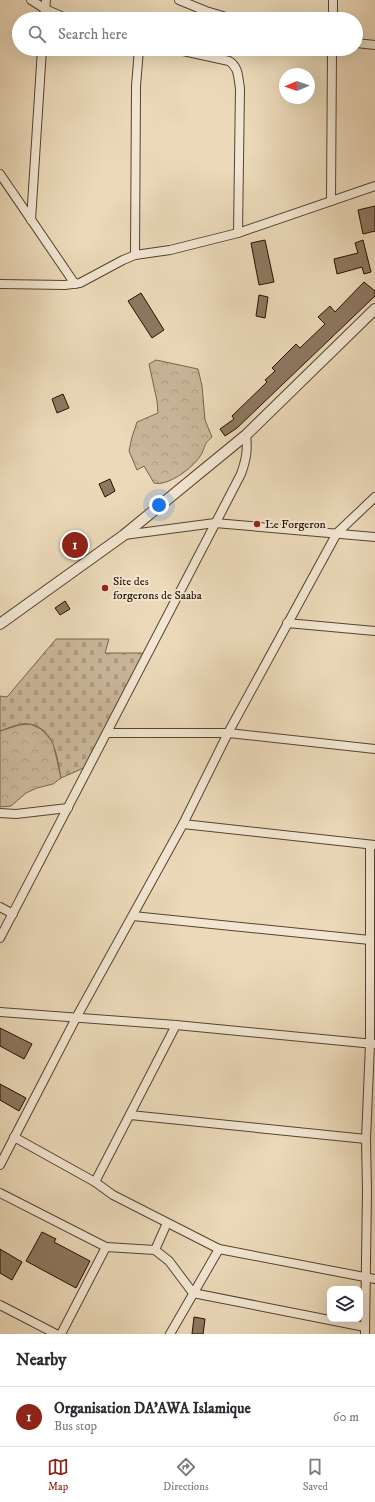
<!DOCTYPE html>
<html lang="en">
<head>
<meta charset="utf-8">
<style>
  :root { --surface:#fff; --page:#f2f2f3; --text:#2b2b33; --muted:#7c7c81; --line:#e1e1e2; --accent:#8f2418 }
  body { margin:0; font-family:"IM FELL DW Pica",serif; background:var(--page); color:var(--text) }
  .controls { position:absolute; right:12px; bottom:12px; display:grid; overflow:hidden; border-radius:8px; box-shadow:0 4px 16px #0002 }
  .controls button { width:36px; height:36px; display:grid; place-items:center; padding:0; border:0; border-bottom:1px solid var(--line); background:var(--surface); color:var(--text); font:20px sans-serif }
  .compass { position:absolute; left:279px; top:68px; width:36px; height:36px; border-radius:50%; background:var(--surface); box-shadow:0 4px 16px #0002; rotate:268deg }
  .you { position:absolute; left:159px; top:505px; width:14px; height:14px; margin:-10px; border:3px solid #fff; border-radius:50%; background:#1a73e8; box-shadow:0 0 0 6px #1a73e833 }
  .badge { display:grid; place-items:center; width:26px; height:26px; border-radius:50%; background:var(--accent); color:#fff; font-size:13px; font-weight:700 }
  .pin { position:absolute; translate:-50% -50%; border:2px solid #fff; box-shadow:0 1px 4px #0006 }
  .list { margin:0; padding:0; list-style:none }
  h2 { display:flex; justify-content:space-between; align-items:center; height:52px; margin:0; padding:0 16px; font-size:17px }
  h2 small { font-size:13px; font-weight:400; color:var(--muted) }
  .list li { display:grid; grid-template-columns:26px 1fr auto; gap:12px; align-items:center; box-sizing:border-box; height:60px; padding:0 16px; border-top:1px solid var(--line) }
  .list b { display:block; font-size:15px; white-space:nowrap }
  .list p { margin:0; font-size:13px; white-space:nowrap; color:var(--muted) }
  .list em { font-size:13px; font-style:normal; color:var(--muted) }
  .icon { flex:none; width:22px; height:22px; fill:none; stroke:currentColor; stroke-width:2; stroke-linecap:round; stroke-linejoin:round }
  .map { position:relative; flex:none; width:375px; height:1334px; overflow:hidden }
  .search { position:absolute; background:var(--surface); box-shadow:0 4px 16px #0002; left:12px; right:12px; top:12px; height:44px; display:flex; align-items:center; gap:10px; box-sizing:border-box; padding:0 14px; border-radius:22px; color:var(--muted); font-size:15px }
  .sheet { height:112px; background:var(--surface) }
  nav { display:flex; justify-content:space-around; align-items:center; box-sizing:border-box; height:56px; border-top:1px solid var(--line); background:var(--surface); font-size:11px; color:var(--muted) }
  nav a { display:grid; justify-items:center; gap:2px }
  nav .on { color:var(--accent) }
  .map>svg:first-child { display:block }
  .forest { fill:url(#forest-crowns); stroke:#78634d }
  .cemetery { fill:url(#cemetery-stones); stroke:#78634d }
  .building { fill:#8d7860; stroke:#270f00 }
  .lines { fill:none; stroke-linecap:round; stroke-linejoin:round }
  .minor-casing { stroke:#58422e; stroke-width:10 }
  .tertiary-casing { stroke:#58422e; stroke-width:12 }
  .minor { stroke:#f2e6d2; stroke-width:8 }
  .tertiary { stroke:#f2e6d2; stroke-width:10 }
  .poi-dot { fill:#8f2418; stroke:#f2e6d2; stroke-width:1.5 }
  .labels { text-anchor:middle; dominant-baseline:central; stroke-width:4; stroke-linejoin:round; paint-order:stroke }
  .poi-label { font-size:12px; fill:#270f00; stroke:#f2e6d2; text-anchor:start }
</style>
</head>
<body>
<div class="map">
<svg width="375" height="1334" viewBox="0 0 375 1334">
  <defs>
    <pattern id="forest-crowns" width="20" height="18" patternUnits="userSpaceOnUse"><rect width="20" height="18" fill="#cab79a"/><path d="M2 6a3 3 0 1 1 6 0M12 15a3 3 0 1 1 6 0" fill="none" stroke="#ae9c83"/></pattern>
    <pattern id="cemetery-stones" width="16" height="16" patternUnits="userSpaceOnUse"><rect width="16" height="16" fill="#cab79a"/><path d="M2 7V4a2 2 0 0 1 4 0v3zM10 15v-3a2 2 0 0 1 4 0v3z" fill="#ae9c83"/></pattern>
  </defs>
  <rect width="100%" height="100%" fill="#ebd9b9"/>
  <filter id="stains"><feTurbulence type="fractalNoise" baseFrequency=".005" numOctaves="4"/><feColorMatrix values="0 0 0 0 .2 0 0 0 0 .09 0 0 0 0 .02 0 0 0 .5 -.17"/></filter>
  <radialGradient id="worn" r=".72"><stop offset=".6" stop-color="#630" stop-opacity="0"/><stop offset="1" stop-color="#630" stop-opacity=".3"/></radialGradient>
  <!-- forest -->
  <g class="forest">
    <path d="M 156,360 L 198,369 L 202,386 L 205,420 L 212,437 C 204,444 206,444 202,453 C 196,466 168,487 154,483 L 144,466 L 137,470 L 129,451 L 132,437 L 137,422 L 158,413 L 157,401 L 149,364 Z"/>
    <polygon points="30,724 41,729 53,742 61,778 53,784 37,788 26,793 11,806 0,807 0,731 19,725"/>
  </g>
  <!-- cemetery -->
  <path class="cemetery" d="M 56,639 L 109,639 L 105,653 L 147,653 L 88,766 L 61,778 C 57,758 55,729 30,724 C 21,722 9,728 0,731 L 0,696 L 7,697 Z"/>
  <!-- building -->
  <g class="building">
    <polygon points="375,206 375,231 363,234 358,210"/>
    <polygon points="265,240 274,282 259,285 251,243"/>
    <polygon points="363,240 371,272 364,274 362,267 337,274 334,259 358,253 355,243"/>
    <polygon points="364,282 375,291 375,296 237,428 225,436 220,429 234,419 232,416 267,382 265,380 275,371 272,368 296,344 300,348 325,324 318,317 330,306 335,312"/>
    <polygon points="141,293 164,330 152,338 128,301"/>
    <polygon points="259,295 268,297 265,318 256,316"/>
    <polygon points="63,394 69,408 57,413 52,399"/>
    <polygon points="110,479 115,491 105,497 99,484"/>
    <polygon points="65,601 70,609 60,615 55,608"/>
    <polygon points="0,1028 32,1044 24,1059 0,1046"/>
    <polygon points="0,1084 26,1098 19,1111 0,1100"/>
    <polygon points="42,1232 56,1239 54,1242 90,1261 76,1288 26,1261"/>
    <polygon points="0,1249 22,1262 12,1280 0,1273"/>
    <polygon points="194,1317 205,1319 203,1334 192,1334"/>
  </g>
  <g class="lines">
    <defs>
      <g id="minor">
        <polyline points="31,0 45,9 68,19"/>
        <polyline points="179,0 206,11 233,19"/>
        <polyline points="44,19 46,0"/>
        <polyline points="333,19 333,0"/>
        <polyline points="356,43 375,45"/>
        <path d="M 174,49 L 229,61 C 239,67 238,78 240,88 L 238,233"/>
        <polyline points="0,174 75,284"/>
        <polyline points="331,201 332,49"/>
        <polyline points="31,220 42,49"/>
        <polyline points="135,255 136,86 139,49"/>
        <polyline points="0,284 65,285 80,283 123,260 135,255 170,250 238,233 375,186"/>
        <polyline points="124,535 215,523 375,537"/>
        <polyline points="287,623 375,631"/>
        <polyline points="108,733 228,733 375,749"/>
        <polyline points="0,813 16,814 68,808"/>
        <polyline points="183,824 375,845"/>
        <polyline points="0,907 13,914"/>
        <polyline points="133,916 370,940"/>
        <path d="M 0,938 L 241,474 C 246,460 248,450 246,435"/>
        <polyline points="0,1012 176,1025 374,1044"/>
        <polyline points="130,1115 366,1139"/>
        <polyline points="14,1137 95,1182 113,1195 219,1249 375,1279"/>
        <polyline points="0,1165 76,1018 183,824 228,733 337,533 375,497"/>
        <polyline points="95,1182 176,1025"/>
        <polyline points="0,1193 106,1247 155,1250 169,1261 193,1293 365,1327"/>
        <polyline points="155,1250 167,1223"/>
        <polyline points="0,1305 56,1334"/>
        <polyline points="61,1334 106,1247"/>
        <polyline points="170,1334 219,1249"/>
        <polyline points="365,1334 367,1191 366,1139 370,1044 370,845"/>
      </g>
      <polyline id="tertiary" points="0,624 124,535 246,435 375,309"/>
    </defs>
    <!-- minor casing -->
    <use href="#minor" class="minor-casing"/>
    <!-- tertiary casing -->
    <use href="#tertiary" class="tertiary-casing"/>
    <!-- minor -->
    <use href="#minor" class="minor"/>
    <!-- tertiary -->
    <use href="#tertiary" class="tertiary"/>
  </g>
  <!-- markers -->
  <g class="poi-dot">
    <circle cx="257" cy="524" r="4"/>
    <circle cx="105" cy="588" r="4"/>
  </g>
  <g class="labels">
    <!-- poi labels -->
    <g class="poi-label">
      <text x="265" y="524">Le Forgeron</text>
      <text x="113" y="581">Site des<tspan x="113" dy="14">forgerons de Saaba</tspan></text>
    </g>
  </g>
  <rect width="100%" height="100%" filter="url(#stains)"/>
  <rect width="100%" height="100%" fill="url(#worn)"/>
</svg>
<div class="controls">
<button><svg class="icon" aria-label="layers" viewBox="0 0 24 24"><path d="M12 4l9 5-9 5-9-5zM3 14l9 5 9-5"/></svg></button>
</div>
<svg class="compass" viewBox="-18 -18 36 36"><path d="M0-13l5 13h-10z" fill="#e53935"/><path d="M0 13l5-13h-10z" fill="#7c7c81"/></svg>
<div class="you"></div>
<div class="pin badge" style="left:75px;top:545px">1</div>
<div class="search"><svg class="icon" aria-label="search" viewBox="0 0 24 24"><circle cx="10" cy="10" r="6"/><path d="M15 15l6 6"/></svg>Search here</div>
</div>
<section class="sheet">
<h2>Nearby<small></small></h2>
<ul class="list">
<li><span class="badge">1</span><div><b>Organisation DA'AWA Islamique</b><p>Bus stop</p></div><em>60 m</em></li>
</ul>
</section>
<nav>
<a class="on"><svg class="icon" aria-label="map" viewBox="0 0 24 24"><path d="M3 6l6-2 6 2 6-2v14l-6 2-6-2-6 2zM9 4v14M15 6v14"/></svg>Map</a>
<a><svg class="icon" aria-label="directions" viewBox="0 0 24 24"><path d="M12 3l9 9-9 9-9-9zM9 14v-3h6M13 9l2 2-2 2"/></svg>Directions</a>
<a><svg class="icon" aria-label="saved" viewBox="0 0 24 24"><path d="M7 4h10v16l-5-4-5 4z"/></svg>Saved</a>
</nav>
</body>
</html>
